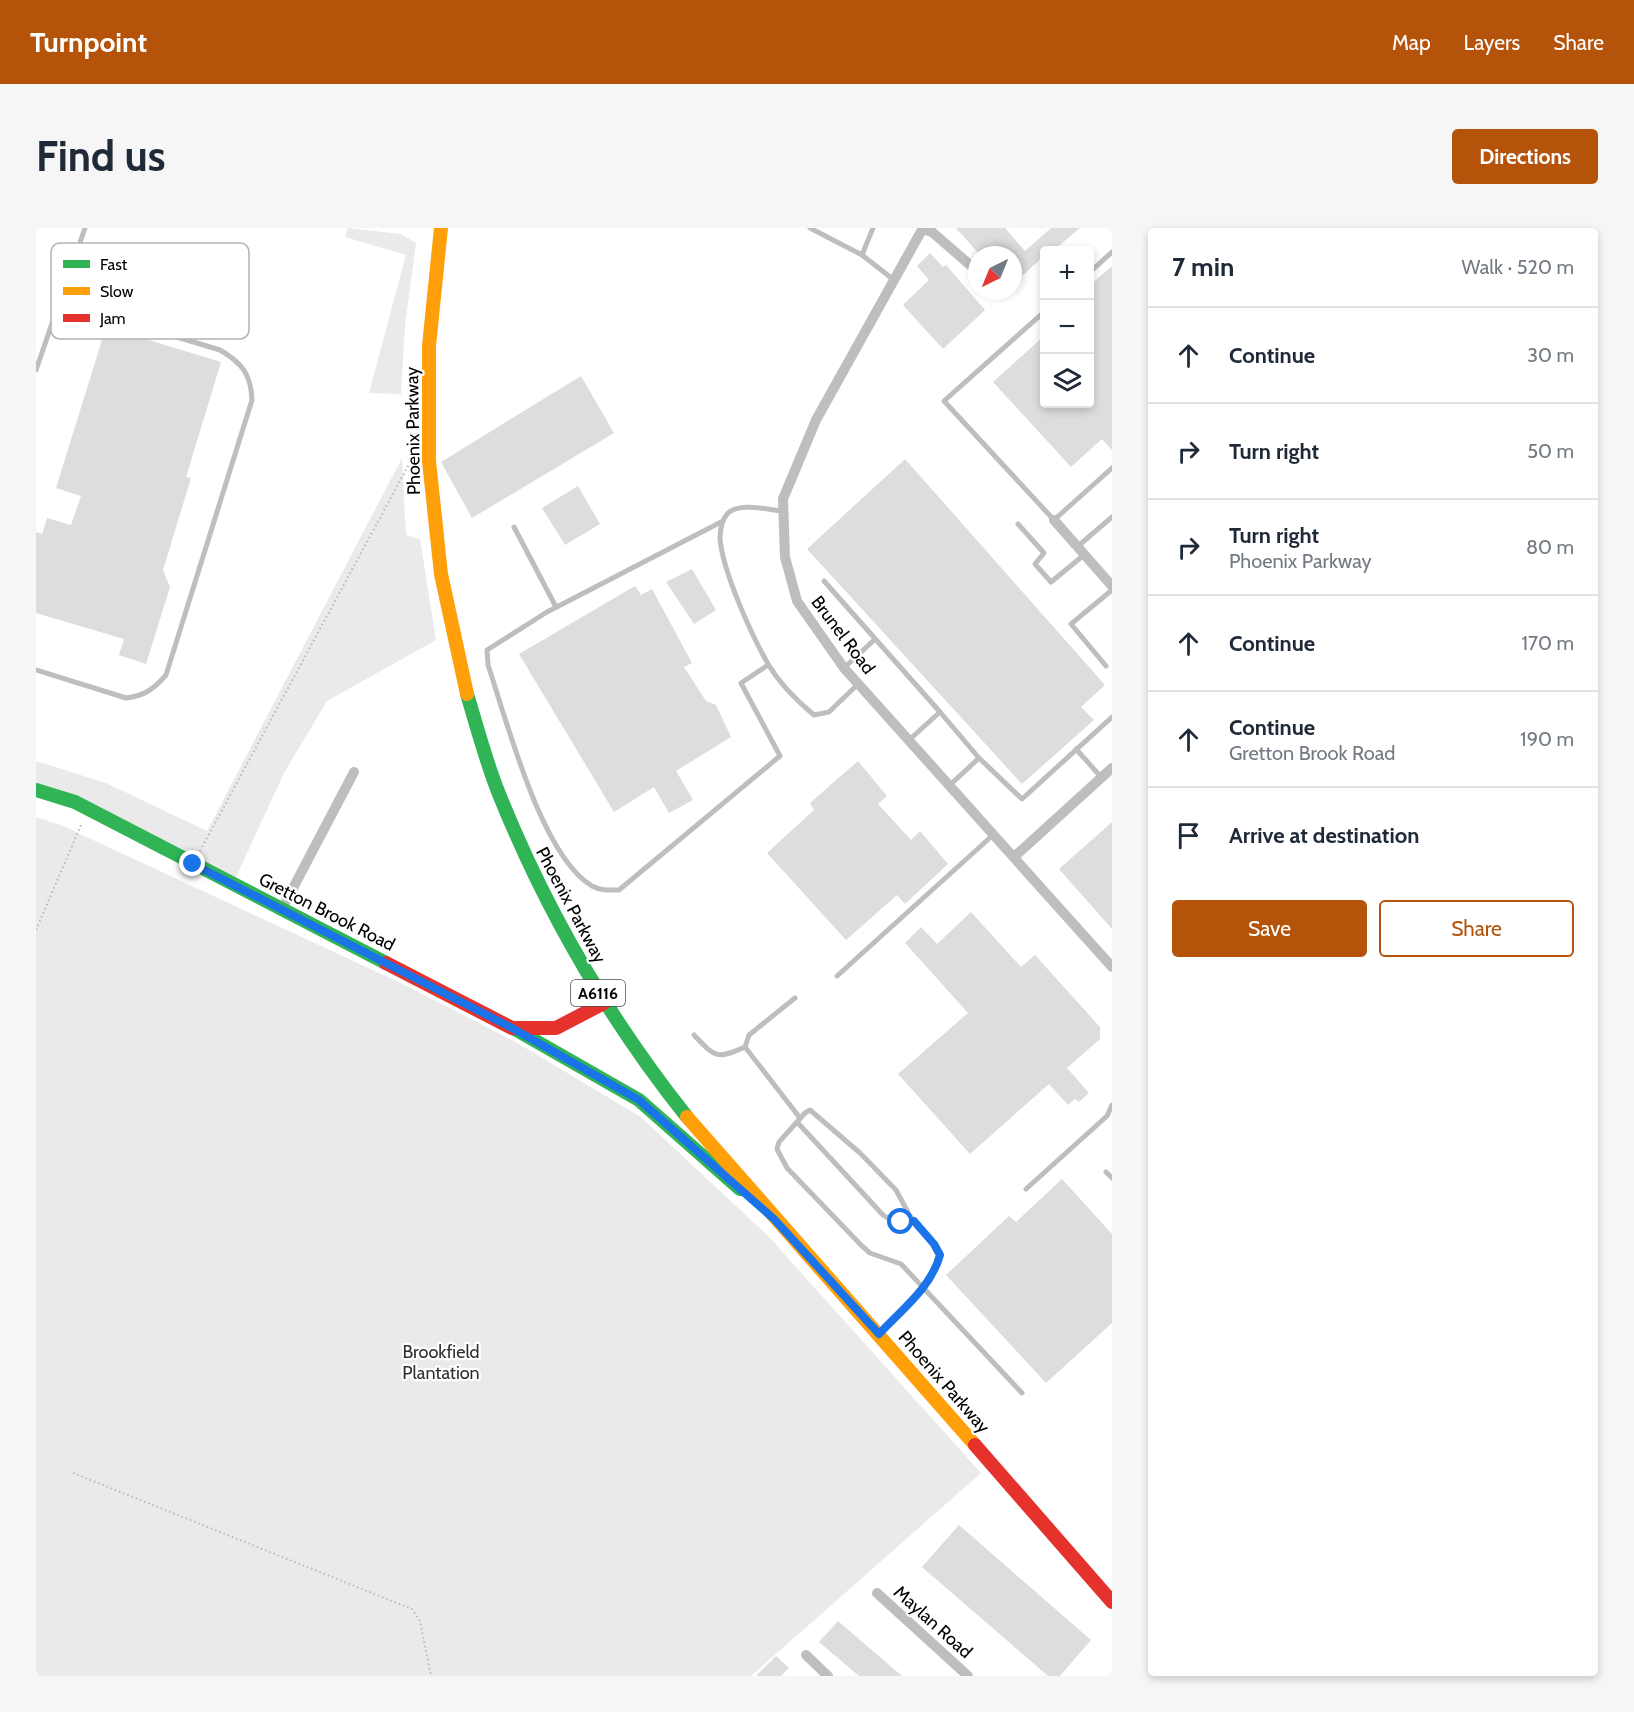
<!DOCTYPE html>
<html lang="en">
<head>
<meta charset="utf-8">
<style>
  :root { --surface:#fff; --page:#f6f6f7; --text:#1f2937; --muted:#747a83; --line:#e0e1e3; --accent:#b45309 }
  body { margin:0; font-family:Cabin,sans-serif; background:var(--page); color:var(--text) }
  .controls { position:absolute; right:18px; top:18px; display:grid; overflow:hidden; border-radius:6px; box-shadow:0 3px 9px #0003 }
  .controls button { width:54px; height:54px; display:grid; place-items:center; padding:0; border:0; border-bottom:2px solid var(--line); background:var(--surface); color:var(--text); font:30px sans-serif }
  .compass { position:absolute; left:932px; top:18px; width:54px; height:54px; border-radius:50%; background:var(--surface); box-shadow:0 3px 9px #0003; rotate:223deg }
  .stop { position:absolute; width:18px; height:18px; margin:-14px; border:4px solid #1a73e8; border-radius:50%; background:#fff }
  .stop.end { background:#1a73e8; border-color:#fff; box-shadow:0 2px 6px #0008 }
  .list { margin:0; padding:0; list-style:none }
  h2 { display:flex; justify-content:space-between; align-items:center; height:78px; margin:0; padding:0 24px; font-size:26px }
  h2 small { font-size:20px; font-weight:400; color:var(--muted) }
  .list li { display:grid; grid-template-columns:39px 1fr auto; gap:18px; align-items:center; box-sizing:border-box; height:96px; padding:0 24px; border-top:2px solid var(--line) }
  .list b { display:block; font-size:22px; white-space:nowrap }
  .list p { margin:0; font-size:20px; white-space:nowrap; color:var(--muted) }
  .list em { font-size:20px; font-style:normal; color:var(--muted) }
  .actions { display:flex; gap:12px; padding:18px 24px }
  .actions a { flex:1; padding:14px 0; border:2px solid var(--accent); border-radius:6px; text-align:center; font-size:21px; color:var(--accent) }
  .actions .main { background:var(--accent); color:#fff }
  .icon { flex:none; width:33px; height:33px; fill:none; stroke:currentColor; stroke-width:2; stroke-linecap:round; stroke-linejoin:round }
  .map { position:relative; flex:none; width:1076px; height:1448px; overflow:hidden; border-radius:6px }
  header { display:flex; align-items:center; gap:36px; box-sizing:border-box; height:84px; padding:0 30px; background:var(--accent); color:#fff }
  header strong { font-size:28px }
  nav { display:flex; gap:33px; margin-inline-start:auto; font-size:21px }
  .intro { display:flex; align-items:center; justify-content:space-between; box-sizing:border-box; height:144px; padding:0 36px }
  h1 { margin:0; font-size:42px }
  .button { padding:15px 27px; border-radius:6px; background:var(--accent); color:#fff; font-size:21px; font-weight:700 }
  main { display:flex; gap:36px; padding:0 36px }
  aside { flex:1; background:var(--surface); border-radius:6px; box-shadow:0 3px 9px #0003 }
  .map>svg:first-child { display:block }
  .green { fill:#eaeaea }
  .building { fill:#ddd }
  .lines { fill:none; stroke-linecap:round; stroke-linejoin:round }
  .path { stroke:#b8b8b8; stroke-width:2; stroke-dasharray:1.5 3; stroke-linecap:butt }
  .lane { stroke:#bebebe; stroke-width:5 }
  .street { stroke:#bebebe; stroke-width:10 }
  .fast { stroke:#30b455; stroke-width:14 }
  .slow { stroke:#ff9f0a; stroke-width:14 }
  .jam { stroke:#e5322d; stroke-width:14 }
  .route { stroke:#1a73e8; stroke-width:8 }
  .labels { text-anchor:middle; dominant-baseline:central; stroke-width:4.5; stroke-linejoin:round; paint-order:stroke }
  .shield { fill:#fff; stroke:#4c4c4c; stroke-width:1.5 }
  .shield-label { font-size:16px; font-weight:bold; fill:#000 }
  .street-label { font-size:18px; fill:#000; stroke:#fff }
  .park-label { font-size:18px; fill:#303030; stroke:#fff }
  .key { fill:#fff; stroke:#b2b2b2; stroke-width:1.5 }
  .key-label { font-size:16px; fill:#000 }
</style>
</head>
<body>
<header>
<strong>Turnpoint</strong>
<nav><a>Map</a><a>Layers</a><a>Share</a></nav>
</header>
<div class="intro"><h1>Find us</h1><a class="button">Directions</a></div>
<main>
<div class="map">
<svg width="1076" height="1448" viewBox="0 0 1076 1448">
  <rect width="100%" height="100%" fill="#fff"/>
  <!-- green -->
  <g class="green">
    <polygon points="312,0 365,6 380,15 369,98 365,166 333,165 370,27 309,9"/>
    <polygon points="366,230 370,307 384,311 400,412 291,473 248,545 200,649 0,558 0,533 70,555 171,603"/>
    <polygon points="0,589 27,598 369,757 478,813 605,889 734,1010 945,1245 715,1448 0,1448"/>
  </g>
  <!-- building -->
  <g class="building">
    <polygon points="920,0 969,0 989,23 1015,0 1044,0 1018,22 1008,22 1008,28 977,56 977,27 944,27"/>
    <polygon points="894,25 907,39 910,37 949,82 907,121 867,77 893,52 881,38"/>
    <polygon points="1076,38 1076,222 1066,211 1035,239 957,154 1008,108 1008,176 1053,176 1053,58"/>
    <polygon points="70,99 185,134 150,249 155,250 127,342 134,359 110,436 83,427 88,411 0,385 0,304 6,306 11,290 35,297 45,268 20,260"/>
    <polygon points="545,148 578,205 436,290 405,234"/>
    <polygon points="869,231 1069,457 1045,479 1058,492 986,556 771,321"/>
    <polygon points="542,258 564,296 529,317 506,280"/>
    <polygon points="656,341 680,382 658,396 630,354"/>
    <polygon points="599,358 605,367 616,361 656,435 648,439 670,473 680,477 695,509 640,543 657,572 633,585 618,559 578,584 483,426"/>
    <polygon points="822,533 851,568 842,576 875,612 884,603 912,636 869,676 861,667 810,712 731,625 778,582 774,575"/>
    <polygon points="1076,594 1076,701 1023,641"/>
    <polygon points="935,684 985,739 999,727 1064,799 1064,811 1031,840 1053,865 1043,874 1039,871 1032,877 1013,856 934,926 862,846 932,785 869,715 885,699 901,716"/>
    <polygon points="1026,951 1076,1006 1076,1095 1010,1155 910,1047 973,988 980,994"/>
    <polygon points="923,1297 1055,1412 1024,1448 1012,1448 886,1339"/>
    <polygon points="802,1393 866,1448 823,1448 783,1414"/>
    <polygon points="740,1428 753,1440 745,1448 720,1448"/>
  </g>
  <g class="lines">
    <!-- path -->
    <g class="path">
      <polyline points="164,623 378,227"/>
      <polyline points="0,702 45,597"/>
      <polyline points="37,1245 376,1381 384,1393 395,1448"/>
    </g>
    <!-- lane -->
    <g class="lane">
      <polyline points="774,0 826,27"/>
      <polyline points="837,0 826,27 858,52"/>
      <polyline points="1054,44 1076,24"/>
      <polyline points="1008,84 908,173 1018,292 1076,240"/>
      <polyline points="0,142 49,0"/>
      <path d="M 746,283 C 732,282 704,274 692,285 C 686,291 684,302 684,311 C 687,344 715,406 732,436 C 744,456 760,472 778,487 L 793,484 L 822,456"/>
      <path d="M 687,293 L 511,384 L 451,422 L 452,437 C 471,493 505,628 556,658 C 565,663 574,662 583,662 L 744,528 L 705,455 L 732,437"/>
      <polyline points="982,296 1008,325 999,336 1015,354 1048,327"/>
      <polyline points="478,299 520,379"/>
      <polyline points="1041,319 1076,289"/>
      <polyline points="788,353 904,484"/>
      <polyline points="1070,438 1035,396 1076,362"/>
      <polyline points="808,440 838,412"/>
      <path d="M 0,442 L 90,470 C 108,468 118,461 130,447 L 216,172 C 215,146 206,135 184,122 L 22,73"/>
      <polyline points="873,512 904,484 943,530 914,557"/>
      <polyline points="1040,521 1065,549"/>
      <polyline points="943,530 986,571 1076,489"/>
      <polyline points="801,748 957,607"/>
      <polyline points="759,770 713,807 709,819 764,890"/>
      <path d="M 658,807 C 679,829 680,832 709,819"/>
      <polyline points="761,894 847,987 855,992 878,993"/>
      <polyline points="1070,944 1076,950"/>
      <polyline points="990,961 1071,888 1076,877"/>
      <path d="M 844,1105 C 866,1082 895,1059 904,1027 L 898,1016 L 874,988 L 860,962 L 824,925 L 774,882 L 769,885 L 743,914 L 741,921 L 751,940 L 826,1018 L 834,1025 L 865,1036 L 986,1165"/>
    </g>
    <!-- street -->
    <g class="street">
      <polyline points="887,0 780,192 747,271 749,329 761,373 808,440 1076,739"/>
      <polyline points="886,1 896,4 941,43"/>
      <polyline points="1018,292 1076,358"/>
      <polyline points="978,629 1076,540"/>
      <polyline points="246,681 318,544"/>
      <polyline points="841,1365 932,1448"/>
      <polyline points="770,1427 792,1448"/>
    </g>
    <!-- fast -->
    <g class="fast">
      <path d="M 431,466 C 441,499 450,534 463,566 C 510,683 573,791 651,889"/>
      <polyline points="0,562 39,574 350,735"/>
      <polyline points="477,800 603,872 704,961"/>
    </g>
    <!-- slow -->
    <g class="slow">
      <polyline points="405,0 393,118 393,233 405,346 431,466"/>
      <polyline points="651,889 939,1217"/>
    </g>
    <!-- jam -->
    <g class="jam">
      <polyline points="350,735 476,800 520,800 568,775"/>
      <polyline points="939,1217 1076,1374"/>
    </g>
  </g>
  <g class="lines">
    <!-- route -->
    <path class="route" d="M 157,636 L 476,800 L 603,872 L 738,991 L 843,1106 C 865,1082 895,1060 904,1027 L 898,1016 L 878,993 L 865,994"/>
  </g>
  <g class="labels">
    <!-- shield labels -->
    <rect class="shield" x="535" y="752" width="54" height="26" rx="4.5"/>
    <g class="shield-label">
      <text x="562" y="765">A6116</text>
    </g>
    <!-- street labels -->
    <g class="street-label">
      <text transform="translate(377 203) rotate(-91)">Phoenix Parkway</text>
      <text transform="translate(807 407) rotate(53)">Brunel Road</text>
      <text transform="translate(535 677) rotate(62)">Phoenix Parkway</text>
      <text transform="translate(291 684) rotate(27)">Gretton Brook Road</text>
      <text transform="translate(908 1154) rotate(49)">Phoenix Parkway</text>
      <text transform="translate(897 1394) rotate(42)">Maylan Road</text>
    </g>
    <!-- park labels -->
    <g class="park-label">
      <text x="405" y="1124">Brookfield<tspan x="405" dy="21">Plantation</tspan></text>
    </g>
  </g>
  <!-- legend -->
  <rect x="15" y="15" width="198" height="96" rx="9" class="key"/>
  <rect x="27" y="32" width="27" height="8" fill="#30b455"/>
  <rect x="27" y="59" width="27" height="8" fill="#ff9f0a"/>
  <rect x="27" y="86" width="27" height="8" fill="#e5322d"/>
  <g class="key-label">
    <text x="64" y="42">Fast</text>
    <text x="64" y="69">Slow</text>
    <text x="64" y="96">Jam</text>
  </g>
</svg>
<div class="controls">
<button>+</button>
<button>−</button>
<button><svg class="icon" aria-label="layers" viewBox="0 0 24 24"><path d="M12 4l9 5-9 5-9-5zM3 14l9 5 9-5"/></svg></button>
</div>
<svg class="compass" viewBox="-18 -18 36 36"><path d="M0-13l5 13h-10z" fill="#e53935"/><path d="M0 13l5-13h-10z" fill="#747a83"/></svg>
<div class="stop" style="left:865px;top:994px"></div>
<div class="stop end" style="left:157px;top:636px"></div>
</div>
<aside>
<h2>7 min<small>Walk · 520 m</small></h2>
<ul class="list">
<li><svg class="icon" aria-label="ahead" viewBox="0 0 24 24"><path d="M12 20V5M6 11l6-6 6 6"/></svg><div><b>Continue</b></div><em>30 m</em></li>
<li><svg class="icon" aria-label="right" viewBox="0 0 24 24"><path d="M7 20v-9h11M14 6l5 5-5 5"/></svg><div><b>Turn right</b></div><em>50 m</em></li>
<li><svg class="icon" aria-label="right" viewBox="0 0 24 24"><path d="M7 20v-9h11M14 6l5 5-5 5"/></svg><div><b>Turn right</b><p>Phoenix Parkway</p></div><em>80 m</em></li>
<li><svg class="icon" aria-label="ahead" viewBox="0 0 24 24"><path d="M12 20V5M6 11l6-6 6 6"/></svg><div><b>Continue</b></div><em>170 m</em></li>
<li><svg class="icon" aria-label="ahead" viewBox="0 0 24 24"><path d="M12 20V5M6 11l6-6 6 6"/></svg><div><b>Continue</b><p>Gretton Brook Road</p></div><em>190 m</em></li>
<li><svg class="icon" aria-label="arrive" viewBox="0 0 24 24"><path d="M6 21V4h12l-3 4 3 4H6"/></svg><div><b>Arrive at destination</b></div></li>
</ul>
<div class="actions"><a class="main">Save</a><a>Share</a></div>
</aside>
</main>
</body>
</html>
